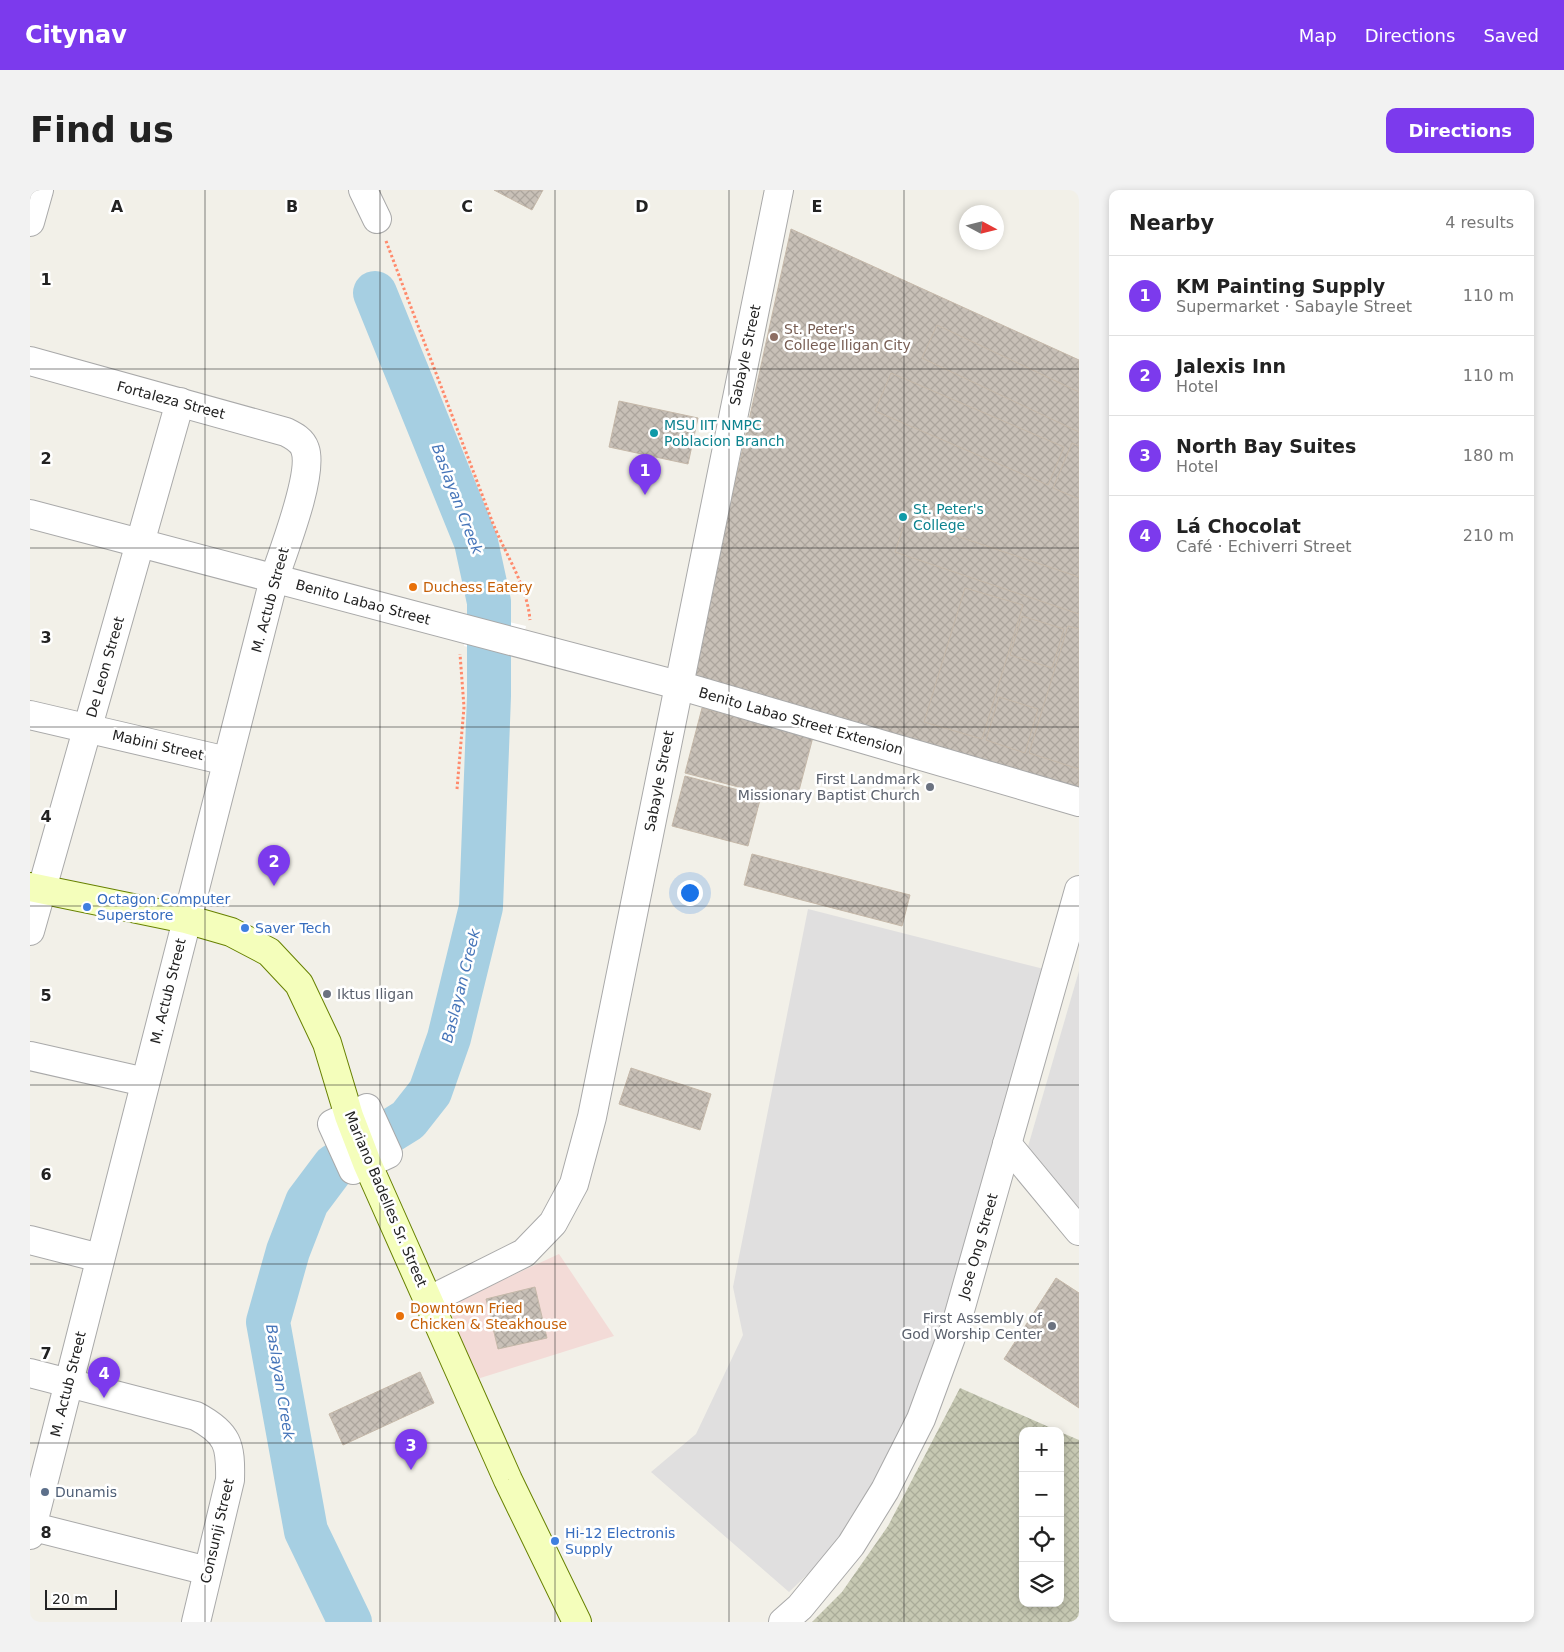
<!DOCTYPE html>
<html lang="en">
<head>
<meta charset="utf-8">
<style>
  :root { --surface:#fff; --page:#f2f2f2; --text:#222; --muted:#767676; --line:#e0e0e0; --accent:#7c3aed }
  body { margin:0; font-family:"DejaVu Sans",sans-serif; background:var(--page); color:var(--text) }
  .controls { position:absolute; right:15px; bottom:15px; display:grid; overflow:hidden; border-radius:10px; box-shadow:0 2px 8px #0003 }
  .controls button { width:45px; height:45px; display:grid; place-items:center; padding:0; border:0; border-bottom:1px solid var(--line); background:var(--surface); color:var(--text); font:25px sans-serif }
  .compass { position:absolute; left:929px; top:15px; width:45px; height:45px; border-radius:50%; background:var(--surface); box-shadow:0 2px 8px #0003; rotate:97deg }
  .scale { position:absolute; left:15px; bottom:12px; width:72px; box-sizing:border-box; padding-left:5px; border:2px solid #222; border-top:0; font-size:14px; line-height:18px; white-space:nowrap; color:#222; -webkit-text-stroke:4px #fff; paint-order:stroke }
  .you { position:absolute; left:659px; top:702px; width:18px; height:18px; margin:-12px; border:4px solid #fff; border-radius:50%; background:#1a73e8; box-shadow:0 0 0 8px #1a73e833 }
  .badge { display:grid; place-items:center; width:32px; height:32px; border-radius:50%; background:var(--accent); color:#fff; font-size:16px; font-weight:700 }
  .pin { position:absolute; translate:-50% -41px; filter:drop-shadow(0 1px 2px #0008) }
  .pin::after { content:''; position:absolute; top:26px; width:18px; height:15px; background:inherit; clip-path:polygon(0 0,100% 0,50% 100%) }
  .list { margin:0; padding:0; list-style:none }
  h2 { display:flex; justify-content:space-between; align-items:center; height:65px; margin:0; padding:0 20px; font-size:21px }
  h2 small { font-size:16px; font-weight:400; color:var(--muted) }
  .list li { display:grid; grid-template-columns:32px 1fr auto; gap:15px; align-items:center; box-sizing:border-box; height:80px; padding:0 20px; border-top:1px solid var(--line) }
  .list b { display:block; font-size:19px; white-space:nowrap }
  .list p { margin:0; font-size:16px; white-space:nowrap; color:var(--muted) }
  .list em { font-size:16px; font-style:normal; color:var(--muted) }
  .icon { flex:none; width:28px; height:28px; fill:none; stroke:currentColor; stroke-width:2; stroke-linecap:round; stroke-linejoin:round }
  .map { position:relative; flex:none; width:1049px; height:1432px; overflow:hidden; border-radius:10px }
  header { display:flex; align-items:center; gap:30px; box-sizing:border-box; height:70px; padding:0 25px; background:var(--accent); color:#fff }
  header strong { font-size:24px }
  nav { display:flex; gap:28px; margin-inline-start:auto; font-size:18px }
  .intro { display:flex; align-items:center; justify-content:space-between; box-sizing:border-box; height:120px; padding:0 30px }
  h1 { margin:0; font-size:35px }
  .button { padding:12px 22px; border-radius:10px; background:var(--accent); color:#fff; font-size:18px; font-weight:700 }
  main { display:flex; gap:30px; padding:0 30px }
  aside { flex:1; background:var(--surface); border-radius:10px; box-shadow:0 2px 8px #0003 }
  .map>svg:first-child { display:block }
  .residential { fill:#e0dfdf }
  .commercial { fill:#f3dbd7 }
  .construction { fill:url(#construction-cross-hatch) }
  .pier { fill:#fff }
  .lines { fill:none; stroke-linecap:round; stroke-linejoin:round }
  .river { stroke:#a6cfe2; stroke-width:44 }
  .building { fill:url(#building-cross-hatch); stroke:#c5b8a9 }
  .minor-casing { stroke:#a9a9a9; stroke-width:30 }
  .tertiary-casing { stroke:#a9a9a9; stroke-width:30 }
  .secondary-casing { stroke:#678100; stroke-width:30 }
  .path { stroke:#ff8a6c; stroke-width:3; stroke-dasharray:2.5 2.5; stroke-linecap:butt }
  .minor { stroke:#fff; stroke-width:28 }
  .tertiary { stroke:#fff; stroke-width:28 }
  .secondary { stroke:#f4febb; stroke-width:28 }
  .grid { fill:none; stroke:#222; stroke-width:1; stroke-opacity:0.55 }
  .education-dot { fill:#8d6e63; stroke:#fff; stroke-width:2 }
  .culture-dot { fill:#0f9aa8; stroke:#fff; stroke-width:2 }
  .food-dot { fill:#e8710a; stroke:#fff; stroke-width:2 }
  .worship-dot { fill:#6b7280; stroke:#fff; stroke-width:2 }
  .shop-dot { fill:#3f7fe0; stroke:#fff; stroke-width:2 }
  .service-dot { fill:#5c6f8a; stroke:#fff; stroke-width:2 }
  .labels { text-anchor:middle; dominant-baseline:central; stroke-width:5; stroke-linejoin:round; paint-order:stroke }
  .education-label { font-size:14px; fill:#785e54; stroke:#fff; text-anchor:start }
  .street-label { font-size:14px; fill:#222; stroke:#fff }
  .culture-label { font-size:14px; fill:#0d838f; stroke:#fff; text-anchor:start }
  .food-label { font-size:14px; fill:#c56008; stroke:#fff; text-anchor:start }
  .worship-label { font-size:14px; fill:#5b616d; stroke:#fff; text-anchor:end }
  .shop-label { font-size:14px; fill:#366cbe; stroke:#fff; text-anchor:start }
  .service-label { font-size:14px; fill:#4e5e75; stroke:#fff; text-anchor:start }
  .water-label { font-size:15px; font-style:italic; fill:#4675b9; stroke:#fff }
  .grid-label { font-size:16px; text-anchor:middle; font-weight:bold; fill:#222; stroke:#fff; stroke-width:5; stroke-linejoin:round; paint-order:stroke }
</style>
</head>
<body>
<header>
<strong>Citynav</strong>
<nav><a>Map</a><a>Directions</a><a>Saved</a></nav>
</header>
<div class="intro"><h1>Find us</h1><a class="button">Directions</a></div>
<main>
<div class="map">
<svg width="1049" height="1432" viewBox="0 0 1049 1432">
  <defs>
    <pattern id="construction-cross-hatch" width="8" height="8" patternUnits="userSpaceOnUse" patternTransform="scale(1.25)"><rect width="8" height="8" fill="#c6c8b2"/><path d="M0 0l8 8M0 8l8-8" fill="none" stroke="#aaac99"/></pattern>
    <pattern id="building-cross-hatch" width="8" height="8" patternUnits="userSpaceOnUse" patternTransform="scale(1.25)"><rect width="8" height="8" fill="#c8c0b7"/><path d="M0 0l8 8M0 8l8-8" fill="none" stroke="#aca59d"/></pattern>
  </defs>
  <rect width="100%" height="100%" fill="#f2f0e8"/>
  <!-- residential -->
  <g class="residential">
    <polygon points="778,719 1014,779 919,1126 877,1244 825,1339 759,1402 621,1282 666,1244 713,1145 703,1097"/>
    <polygon points="1049,781 1049,1019 997,960"/>
  </g>
  <!-- commercial -->
  <polygon class="commercial" points="529,1064 584,1146 447,1189 418,1115"/>
  <!-- construction -->
  <polygon class="construction" points="930,1198 1028,1241 993,1241 993,1413 1030,1413 1030,1242 1049,1250 1049,1432 782,1432 812,1402 858,1336"/>
  <!-- pier -->
  <polygon class="pier" points="441,423 496,436 489,468 434,456"/>
  <g class="lines">
    <!-- river -->
    <polyline class="river" points="320,1432 276,1341 238,1132 258,1061 277,1012 304,976 378,930 400,902 419,848 451,717 459,506 459,412 446,352 345,103"/>
  </g>
  <!-- building -->
  <g class="building">
    <polygon points="464,0 513,0 502,20"/>
    <polygon points="761,39 1049,170 1049,600 663,485"/>
    <polygon points="907,135 1049,202 1049,242 892,168"/>
    <polygon points="861,183 1034,257 1018,295 845,221"/>
    <polygon points="589,211 668,228 658,274 579,257"/>
    <polygon points="1042,253 1049,256 1049,309 1023,298"/>
    <polygon points="876,329 1049,387 1049,424 865,362"/>
    <polygon points="935,398 993,415 952,549 894,532"/>
    <polygon points="992,426 1034,439 1022,478 980,465"/>
    <polygon points="1038,436 1049,439 1049,579 999,563"/>
    <polygon points="969,507 1008,519 995,563 956,550"/>
    <polygon points="672,518 783,547 766,612 655,583"/>
    <polygon points="655,586 731,606 718,656 642,636"/>
    <polygon points="722,664 880,705 872,736 714,695"/>
    <polygon points="601,878 681,904 670,940 589,914"/>
    <polygon points="1026,1088 1049,1103 1049,1218 974,1169"/>
    <polygon points="505,1097 517,1148 468,1159 456,1109"/>
    <polygon points="390,1182 404,1213 313,1255 299,1224"/>
  </g>
  <g class="lines">
    <defs>
      <g id="minor">
        <polyline points="333,0 347,29"/>
        <path d="M 0,171 L 256,242 C 264,246 272,250 275,259 C 284,284 253,362 244,389"/>
        <polyline points="0,525 197,571"/>
        <polyline points="0,741 150,212"/>
        <polyline points="0,866 115,892"/>
        <polygon points="337,918 358,964 323,980 302,934"/>
        <polyline points="977,954 1049,1041"/>
        <polyline points="0,1050 70,1068"/>
        <polyline points="753,1432 770,1417 821,1355 855,1300 891,1229 927,1131 1049,700"/>
      </g>
      <g id="tertiary">
        <polyline points="0,32 9,0"/>
        <polyline points="0,324 648,495 1049,612"/>
        <polyline points="400,1110 494,1063 523,1033 544,994 562,927 749,0"/>
        <path d="M 0,1183 L 166,1226 C 198,1243 201,1255 200,1290 L 166,1432"/>
        <polyline points="0,1336 178,1381"/>
        <polyline points="0,1345 244,389"/>
      </g>
      <polyline id="secondary" points="0,697 156,729 201,742 239,762 269,794 297,853 319,926 337,973 478,1290 547,1432"/>
    </defs>
    <!-- minor casing -->
    <use href="#minor" class="minor-casing"/>
    <!-- tertiary casing -->
    <use href="#tertiary" class="tertiary-casing"/>
    <!-- secondary casing -->
    <use href="#secondary" class="secondary-casing"/>
    <!-- path -->
    <g class="path">
      <path d="M 356,51 C 391,144 427,238 462,331 C 475,364 497,395 500,430"/>
      <polyline points="427,599 434,517 430,464"/>
    </g>
    <!-- minor -->
    <use href="#minor" class="minor"/>
    <!-- tertiary -->
    <use href="#tertiary" class="tertiary"/>
    <!-- secondary -->
    <use href="#secondary" class="secondary"/>
  </g>
  <!-- grid -->
  <path class="grid" d="M 175,0 L 175,1432M 350,0 L 350,1432M 525,0 L 525,1432M 699,0 L 699,1432M 874,0 L 874,1432M 0,179 L 1049,179M 0,358 L 1049,358M 0,537 L 1049,537M 0,716 L 1049,716M 0,895 L 1049,895M 0,1074 L 1049,1074M 0,1253 L 993,1253M 1030,1253 L 1049,1253"/>
  <!-- markers -->
  <circle class="education-dot" cx="744" cy="147" r="5"/>
  <g class="culture-dot">
    <circle cx="624" cy="243" r="5"/>
    <circle cx="873" cy="327" r="5"/>
  </g>
  <g class="food-dot">
    <circle cx="383" cy="397" r="5"/>
    <circle cx="370" cy="1126" r="5"/>
  </g>
  <g class="worship-dot">
    <circle cx="900" cy="597" r="5"/>
    <circle cx="297" cy="804" r="5"/>
    <circle cx="1022" cy="1136" r="5"/>
  </g>
  <g class="shop-dot">
    <circle cx="57" cy="717" r="5"/>
    <circle cx="215" cy="738" r="5"/>
    <circle cx="525" cy="1351" r="5"/>
  </g>
  <circle class="service-dot" cx="15" cy="1302" r="5"/>
  <g class="labels">
    <!-- education labels -->
    <g class="education-label">
      <text x="754" y="139">St. Peter's<tspan x="754" dy="16">College Iligan City</tspan></text>
    </g>
    <!-- street labels -->
    <g class="street-label">
      <text transform="translate(715 165) rotate(-78)">Sabayle Street</text>
      <text transform="translate(141 210) rotate(15)">Fortaleza Street</text>
      <text transform="translate(240 410) rotate(-75)">M. Actub Street</text>
      <text transform="translate(333 412) rotate(15)">Benito Labao Street</text>
      <text transform="translate(75 477) rotate(-74)">De Leon Street</text>
      <text transform="translate(771 531) rotate(16)">Benito Labao Street Extension</text>
      <text transform="translate(128 555) rotate(13)">Mabini Street</text>
      <text transform="translate(629 591) rotate(-79)">Sabayle Street</text>
      <text transform="translate(138 801) rotate(-76)">M. Actub Street</text>
      <text transform="translate(356 1009) rotate(67)">Mariano Badelles Sr. Street</text>
      <text transform="translate(948 1056) rotate(-74)">Jose Ong Street</text>
      <text transform="translate(38 1194) rotate(-76)">M. Actub Street</text>
      <text transform="translate(187 1341) rotate(-77)">Consunji Street</text>
    </g>
    <!-- culture labels -->
    <g class="culture-label">
      <text x="634" y="235">MSU IIT NMPC<tspan x="634" dy="16">Poblacion Branch</tspan></text>
      <text x="883" y="319">St. Peter's<tspan x="883" dy="16">College</tspan></text>
    </g>
    <!-- food labels -->
    <g class="food-label">
      <text x="393" y="397">Duchess Eatery</text>
      <text x="380" y="1118">Downtown Fried<tspan x="380" dy="16">Chicken &amp; Steakhouse</tspan></text>
    </g>
    <!-- worship labels -->
    <g class="worship-label">
      <text x="890" y="589">First Landmark<tspan x="890" dy="16">Missionary Baptist Church</tspan></text>
      <text x="307" y="804" text-anchor="start">Iktus Iligan</text>
      <text x="1012" y="1128">First Assembly of<tspan x="1012" dy="16">God Worship Center</tspan></text>
    </g>
    <!-- shop labels -->
    <g class="shop-label">
      <text x="67" y="709">Octagon Computer<tspan x="67" dy="16">Superstore</tspan></text>
      <text x="225" y="738">Saver Tech</text>
      <text x="535" y="1343">Hi-12 Electronis<tspan x="535" dy="16">Supply</tspan></text>
    </g>
    <!-- service labels -->
    <g class="service-label">
      <text x="25" y="1302">Dunamis</text>
    </g>
    <!-- water labels -->
    <g class="water-label">
      <text transform="translate(427 309) rotate(69)">Baslayan Creek</text>
      <text transform="translate(431 796) rotate(-76)">Baslayan Creek</text>
      <text transform="translate(250 1192) rotate(81)">Baslayan Creek</text>
    </g>
  </g>
  <g class="grid-label">
    <text x="87" y="22">A</text>
    <text x="262" y="22">B</text>
    <text x="437" y="22">C</text>
    <text x="612" y="22">D</text>
    <text x="787" y="22">E</text>
    <text x="16" y="95">1</text>
    <text x="16" y="274">2</text>
    <text x="16" y="453">3</text>
    <text x="16" y="632">4</text>
    <text x="16" y="811">5</text>
    <text x="16" y="990">6</text>
    <text x="16" y="1169">7</text>
    <text x="16" y="1348">8</text>
  </g>
</svg>
<div class="controls">
<button>+</button>
<button>−</button>
<button><svg class="icon" aria-label="locate" viewBox="0 0 24 24"><circle cx="12" cy="12" r="6"/><path d="M12 2v4M12 18v4M2 12h4M18 12h4"/></svg></button>
<button><svg class="icon" aria-label="layers" viewBox="0 0 24 24"><path d="M12 4l9 5-9 5-9-5zM3 14l9 5 9-5"/></svg></button>
</div>
<svg class="compass" viewBox="-18 -18 36 36"><path d="M0-13l5 13h-10z" fill="#e53935"/><path d="M0 13l5-13h-10z" fill="#767676"/></svg>
<div class="scale">20 m</div>
<div class="you"></div>
<div class="pin badge" style="left:615px;top:305px">1</div>
<div class="pin badge" style="left:244px;top:696px">2</div>
<div class="pin badge" style="left:381px;top:1280px">3</div>
<div class="pin badge" style="left:74px;top:1208px">4</div>
</div>
<aside>
<h2>Nearby<small>4 results</small></h2>
<ul class="list">
<li><span class="badge">1</span><div><b>KM Painting Supply</b><p>Supermarket · Sabayle Street</p></div><em>110 m</em></li>
<li><span class="badge">2</span><div><b>Jalexis Inn</b><p>Hotel</p></div><em>110 m</em></li>
<li><span class="badge">3</span><div><b>North Bay Suites</b><p>Hotel</p></div><em>180 m</em></li>
<li><span class="badge">4</span><div><b>Lá Chocolat</b><p>Café · Echiverri Street</p></div><em>210 m</em></li>
</ul>
</aside>
</main>
</body>
</html>
